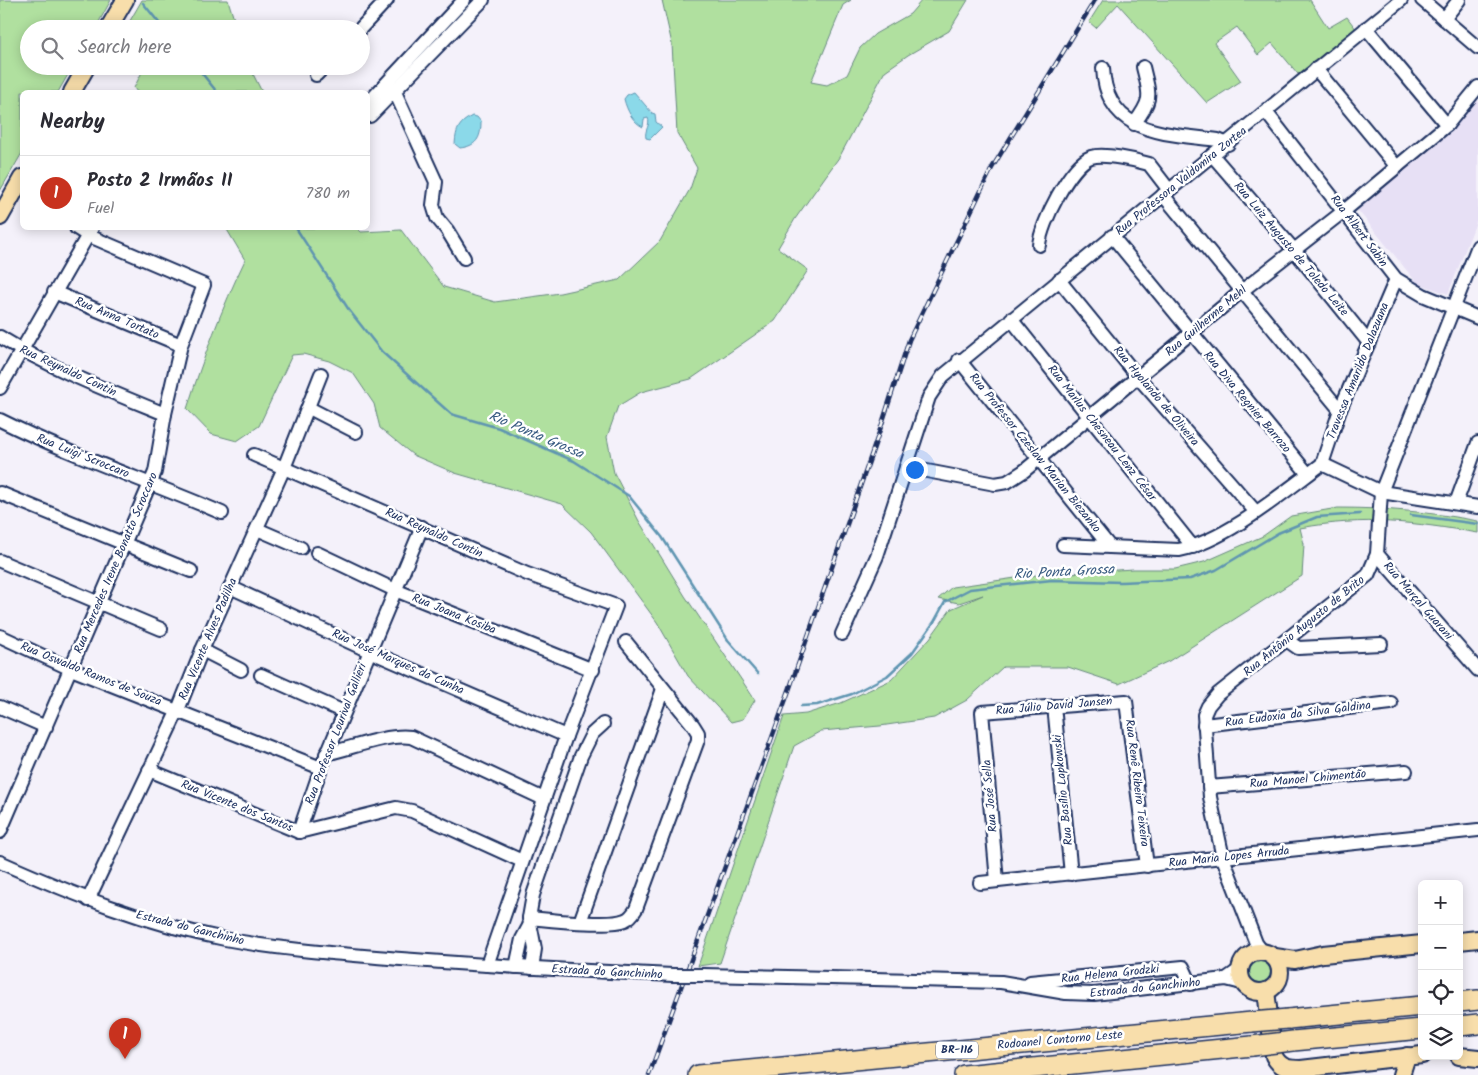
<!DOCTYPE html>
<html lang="en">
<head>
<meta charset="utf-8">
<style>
  :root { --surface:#fff; --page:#f7f7f7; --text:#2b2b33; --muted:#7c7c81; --line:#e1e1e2; --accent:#c8321e }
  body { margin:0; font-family:Kalam,sans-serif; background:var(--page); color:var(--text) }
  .controls { position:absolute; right:15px; bottom:15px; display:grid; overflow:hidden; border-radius:8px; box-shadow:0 2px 12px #0003 }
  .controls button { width:45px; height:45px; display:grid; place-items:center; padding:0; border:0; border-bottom:1px solid var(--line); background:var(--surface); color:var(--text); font:25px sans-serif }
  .you { position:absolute; left:914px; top:469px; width:18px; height:18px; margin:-12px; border:4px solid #fff; border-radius:50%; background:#1a73e8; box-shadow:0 0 0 8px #1a73e833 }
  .badge { display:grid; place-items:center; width:32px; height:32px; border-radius:50%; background:var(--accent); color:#fff; font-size:16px; font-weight:700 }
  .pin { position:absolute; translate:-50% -41px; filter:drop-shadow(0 1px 2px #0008) }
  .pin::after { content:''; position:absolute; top:26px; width:18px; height:15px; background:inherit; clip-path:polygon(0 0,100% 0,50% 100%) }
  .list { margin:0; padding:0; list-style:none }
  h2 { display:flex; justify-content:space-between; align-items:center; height:65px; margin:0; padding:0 20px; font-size:21px }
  h2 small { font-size:16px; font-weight:400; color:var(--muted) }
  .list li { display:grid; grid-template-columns:32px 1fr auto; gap:15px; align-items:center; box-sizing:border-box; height:75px; padding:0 20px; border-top:1px solid var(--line) }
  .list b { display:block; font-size:19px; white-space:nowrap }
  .list p { margin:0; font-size:16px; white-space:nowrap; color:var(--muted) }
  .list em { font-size:16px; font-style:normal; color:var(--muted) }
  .icon { flex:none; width:28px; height:28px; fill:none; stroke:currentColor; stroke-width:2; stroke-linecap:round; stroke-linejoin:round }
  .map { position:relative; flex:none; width:1478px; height:1075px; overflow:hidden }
  .search { position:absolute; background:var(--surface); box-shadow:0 2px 12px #0003; left:20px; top:20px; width:350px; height:55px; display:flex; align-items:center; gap:12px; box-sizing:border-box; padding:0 18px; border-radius:28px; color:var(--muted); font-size:19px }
  .panel { position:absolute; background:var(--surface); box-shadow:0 2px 12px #0003; left:20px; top:90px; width:350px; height:140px; border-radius:8px }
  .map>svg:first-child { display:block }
  .built { fill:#e7e0f5 }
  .green { fill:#b0e09f; stroke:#66887e }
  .water { fill:#8bd9e9; stroke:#5e95b1 }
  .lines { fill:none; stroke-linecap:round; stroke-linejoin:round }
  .stream { stroke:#5e95b1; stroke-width:2.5 }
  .minor-casing { stroke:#1b2f5e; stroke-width:16 }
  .major-casing { stroke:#1b2f5e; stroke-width:20 }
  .highway-casing { stroke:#1b2f5e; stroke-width:22 }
  .minor { stroke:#fff; stroke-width:12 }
  .major { stroke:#f8deab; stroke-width:16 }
  .highway { stroke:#f8deab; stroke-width:19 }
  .rail-casing { stroke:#1b2f5e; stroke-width:4.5 }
  .rail { stroke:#fff; stroke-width:2.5; stroke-dasharray:8; stroke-linecap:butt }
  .minor-bridge-casing { stroke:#1b2f5e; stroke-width:16; stroke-linecap:butt }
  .highway-bridge-casing { stroke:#1b2f5e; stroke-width:22; stroke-linecap:butt }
  .minor-bridge { stroke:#fff; stroke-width:12 }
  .highway-bridge { stroke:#f8deab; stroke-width:19 }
  .labels { text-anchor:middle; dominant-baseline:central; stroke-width:5; stroke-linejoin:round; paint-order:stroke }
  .shield { fill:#fff; stroke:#5f6d8e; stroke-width:1 }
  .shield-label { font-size:11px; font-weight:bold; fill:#1b2f5e }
  .street-label { font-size:12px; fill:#1b2f5e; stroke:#fff }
  .water-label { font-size:14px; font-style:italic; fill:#375a81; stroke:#fff }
</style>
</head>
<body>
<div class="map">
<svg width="1478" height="1075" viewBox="0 0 1478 1075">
  <rect width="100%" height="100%" fill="#f4f1fa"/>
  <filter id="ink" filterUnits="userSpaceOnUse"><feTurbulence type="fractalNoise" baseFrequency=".02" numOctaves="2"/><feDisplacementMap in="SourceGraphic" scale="10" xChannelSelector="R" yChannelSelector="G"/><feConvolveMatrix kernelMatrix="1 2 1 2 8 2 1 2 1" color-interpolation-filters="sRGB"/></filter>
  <g filter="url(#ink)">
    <!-- built -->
    <polygon class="built" points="1478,97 1478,217 1448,294 1417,283 1356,208 1450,133"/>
    <!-- green -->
    <g class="green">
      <polygon points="0,0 111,0 95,29 29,29 29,66 73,66 58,92 22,92 22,153 0,191"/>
      <polygon points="142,0 228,0 237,29 130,29 127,26"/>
      <path d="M 662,0 L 851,0 L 843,5 L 811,82 L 827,85 L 847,75 L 860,48 L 875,34 L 910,14 L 922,0 L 968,0 L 949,31 L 908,55 L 885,71 L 840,156 L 795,219 L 778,248 L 808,270 L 775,321 L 691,379 L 641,392 L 618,406 L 607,437 L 614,473 L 639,521 L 685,596 L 755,700 L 743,719 L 731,722 L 688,676 L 657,622 L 591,532 L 562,504 L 455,473 L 413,455 L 380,428 L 374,404 L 353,373 L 329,361 L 303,354 L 292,355 L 259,426 L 237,441 L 211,434 L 187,409 C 203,358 222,308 245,260 L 226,228 L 357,228 L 361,232 L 401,230 L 444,287 L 495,302 L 560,293 L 619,280 L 660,241 L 690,189 L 697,168 L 677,133 L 672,44 Z"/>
      <polygon points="1103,0 1310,0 1328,28 1347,17 1356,29 1298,74 1272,43 1258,55 1237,27 1214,43 1241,81 1207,103 1118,4 1096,28 1089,22"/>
      <polygon points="145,66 249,66 262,92 137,92 134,88"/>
      <path d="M 1338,508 C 1386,508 1431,512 1478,521 L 1478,533 C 1413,522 1366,516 1300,528 L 1304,544 L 1302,576 L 1169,661 L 1119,684 L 1068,667 L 1003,667 L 967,700 L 934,718 L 880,726 L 821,731 L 794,746 L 720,963 L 698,966 L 784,716 L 806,714 L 841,703 L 891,680 L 930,638 L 951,609 L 983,595 L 959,603 L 938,599 L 952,587 L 1037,575 L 1133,569 L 1175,569 L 1204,562 L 1263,536 L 1291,516 Z"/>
      <circle cx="1260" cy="972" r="16"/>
    </g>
    <!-- water -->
    <g class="water">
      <path d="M 634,92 L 652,113 L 655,114 L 656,122 L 662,127 L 650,139 L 646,138 C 644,130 651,125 648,118 L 644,119 L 643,127 C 633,122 627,111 624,99 L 627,95 Z"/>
      <path d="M 472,116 L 477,117 L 481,122 C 481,139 476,146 460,148 L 455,144 C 456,129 459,123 472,116 Z"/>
    </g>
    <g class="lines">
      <!-- stream -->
      <g class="stream">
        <polyline points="143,3 164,29"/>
        <polyline points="196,66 217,92"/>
        <polyline points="296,228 349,310 382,352 451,414 499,428 574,461 629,496 662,537 728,640 758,674"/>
        <polyline points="1411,515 1478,524"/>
        <polyline points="801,706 817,705 852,694 887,676 912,653 934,622 945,602 970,589 1052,580 1121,582 1190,579 1216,570 1278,533 1317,517 1360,514"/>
      </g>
      <defs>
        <g id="minor">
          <polyline points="1422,0 1478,48"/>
          <polyline points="1444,19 1459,0"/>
          <polyline points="1366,28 1447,125"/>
          <polyline points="360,29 387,0"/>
          <path d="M 1103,68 C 1106,136 1167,133 1218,140 L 1228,144"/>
          <polyline points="1316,69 1397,167"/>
          <polyline points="316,75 325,66"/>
          <polyline points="395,92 436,182 433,205 437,218 447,230 464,258"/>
          <polyline points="368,103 464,0"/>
          <polyline points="1266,112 1396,279 1423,295 1478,318"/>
          <polyline points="370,116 483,0"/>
          <path d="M 1134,124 C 1153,99 1150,96 1143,67"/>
          <polyline points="1213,156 1294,250 1369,343"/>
          <polyline points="1163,195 1340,410"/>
          <polyline points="1112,236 1308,474"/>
          <path d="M 1039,245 C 1041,223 1070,165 1091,157 C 1104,153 1136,160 1149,164 L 1169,190"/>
          <polyline points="1059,280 1138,377 1255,511"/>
          <polyline points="54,292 181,345"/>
          <polyline points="1011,319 1193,547"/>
          <path d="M 0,337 C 52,369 109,391 165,414"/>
          <polyline points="959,360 1110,547"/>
          <polyline points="0,388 92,228"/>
          <polyline points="309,408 356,432"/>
          <path d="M 0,420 C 72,456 148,481 222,513"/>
          <polyline points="254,455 527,574 616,606 566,736 487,965"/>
          <polyline points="1322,464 1340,410 1396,279"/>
          <polyline points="906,467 995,484 1007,482 1024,471 1243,290 1344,211 1447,125 1478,87"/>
          <polyline points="0,493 191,571"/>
          <polyline points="1456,503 1478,443"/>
          <polyline points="257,529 301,548"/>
          <path d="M 1063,545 L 1179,550 C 1224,542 1284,492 1322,464 L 1381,492 L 1478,507"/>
          <polyline points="317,553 395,590 593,670"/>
          <polyline points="1377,554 1478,670"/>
          <polyline points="0,561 161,629"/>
          <polyline points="230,587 369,651 566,736"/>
          <polyline points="842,634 877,556 929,397 943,376 1401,0"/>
          <polyline points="0,636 71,669 321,768"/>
          <polyline points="1288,641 1298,648 1381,644"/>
          <polyline points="202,650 241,670"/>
          <polyline points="261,675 344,712"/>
          <polyline points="1054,706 1071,874"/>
          <polyline points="0,707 46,727"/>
          <polyline points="1204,725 1391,703"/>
          <path d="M 326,754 C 353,748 385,734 411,737 L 544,799"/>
          <polyline points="149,770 299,832 396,808 412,811 522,861"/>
          <polyline points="1209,787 1406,771"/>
          <polyline points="0,832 155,472 165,414 181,345 204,285 87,235 76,228"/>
          <polyline points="299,832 321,768 422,527"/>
          <path d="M 0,862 C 72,894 147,924 225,939 C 283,950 342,954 401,959 C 492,966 582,971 673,975"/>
          <polyline points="997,881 982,712 1126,701 1147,866"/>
          <polyline points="980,883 1478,830"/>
          <polyline points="88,900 178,710 202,650 284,468 321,374"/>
          <path d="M 529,918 C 548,920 610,927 625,920 C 630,918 633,914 636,909 L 698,740 L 698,733 L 693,725 L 626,642"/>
          <polyline points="580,922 663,689"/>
          <polyline points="1262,951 1256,943 1223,858 1210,797 1204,715 1208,706 1218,694 1368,575 1377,554 1381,492 1478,246"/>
          <polyline points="516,967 522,939 529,926"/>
          <polyline points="532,968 535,949 529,918 533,895 581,756 592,734 603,724"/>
          <polyline points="703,975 1001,982 1066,993 1094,994 1226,979 1242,983"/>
          <polyline points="1226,979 1239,970"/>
          <polyline points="1030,982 1183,967 1191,984"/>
        </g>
        <g id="major">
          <polyline points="108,29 125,0"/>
          <polyline points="72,92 87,66"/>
          <polyline points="0,217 22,178"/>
          <polyline points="1459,941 1478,939"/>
          <circle cx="1260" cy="972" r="20"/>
          <polyline points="1275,957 1295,960 1323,954 1422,944"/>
          <path d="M 1266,991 L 1274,1056 C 1280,1068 1288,1069 1301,1069 L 1422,1055"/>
          <polyline points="1459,1056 1478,1058"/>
          <polyline points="1401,1075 1407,1056"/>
        </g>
        <g id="highway">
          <polyline points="1459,1002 1478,1000"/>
          <polyline points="1288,1019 1422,1006"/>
          <polyline points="1459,1026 1478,1024"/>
          <polyline points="1293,1041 1422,1029"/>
          <polyline points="698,1075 1252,1022"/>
          <polyline points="964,1075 1252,1046"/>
        </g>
      </defs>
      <!-- minor casing -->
      <use href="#minor" class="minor-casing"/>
      <!-- major casing -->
      <use href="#major" class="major-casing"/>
      <!-- highway casing -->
      <use href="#highway" class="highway-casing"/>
      <!-- minor -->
      <use href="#minor" class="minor"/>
      <!-- major -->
      <use href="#major" class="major"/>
      <!-- highway -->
      <use href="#highway" class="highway"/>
      <defs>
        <polyline id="rail" points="649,1075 786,699 882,424 909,340 992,168 1095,0"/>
      </defs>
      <!-- rail casing -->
      <use href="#rail" class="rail-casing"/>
      <!-- rail -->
      <use href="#rail" class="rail"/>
      <defs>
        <polyline id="minor-bridge" points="673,975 703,975"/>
        <g id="highway-bridge">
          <polyline points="1252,1022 1288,1019"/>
          <polyline points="1252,1046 1293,1041"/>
        </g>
      </defs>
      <!-- minor-bridge casing -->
      <use href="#minor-bridge" class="minor-bridge-casing"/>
      <!-- highway-bridge casing -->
      <use href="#highway-bridge" class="highway-bridge-casing"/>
      <!-- minor-bridge -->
      <use href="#minor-bridge" class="minor-bridge"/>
      <!-- highway-bridge -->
      <use href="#highway-bridge" class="highway-bridge"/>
    </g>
  </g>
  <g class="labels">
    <!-- shield labels -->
    <rect class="shield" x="936" y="1041.5" width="42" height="17" rx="4"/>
    <g class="shield-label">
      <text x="957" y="1050">BR-116</text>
    </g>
    <!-- street labels -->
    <g class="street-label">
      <text transform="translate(1181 181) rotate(-39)">Rua Professora Valdomira Zortea</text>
      <text transform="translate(1359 231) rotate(53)">Rua Albert Sabin</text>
      <text transform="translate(1291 249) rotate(50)">Rua Luiz Augusto de Toledo Leite</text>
      <text transform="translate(117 318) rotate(23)">Rua Anna Tortato</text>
      <text transform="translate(1206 321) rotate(-40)">Rua Guilherme Mehl</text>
      <text transform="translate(68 371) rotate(25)">Rua Reynaldo Contin</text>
      <text transform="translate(1358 371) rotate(-68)">Travessa Amarildo Dalazuana</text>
      <text transform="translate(1156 396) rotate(50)">Rua Hyolando de Oliveira</text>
      <text transform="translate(1247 402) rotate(50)">Rua Diva Regnier Barrozo</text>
      <text transform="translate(1102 433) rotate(52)">Rua Marlus Chesneau Lenz César</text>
      <text transform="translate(1035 453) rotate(51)">Rua Professor Czeslaw Marian Biezanko</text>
      <text transform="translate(83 456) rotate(22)">Rua Luigi Scroccaro</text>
      <text transform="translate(434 533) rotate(24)">Rua Reynaldo Contin</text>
      <text transform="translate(116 563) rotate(-67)">Rua Mercedes Irene Bonatto Scroccaro</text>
      <text transform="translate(1418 601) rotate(49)">Rua Marçal Guarani</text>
      <text transform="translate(454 614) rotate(22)">Rua Joana Kosiba</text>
      <text transform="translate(1304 626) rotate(-39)">Rua Antônio Augusto de Brito</text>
      <text transform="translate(208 639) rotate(-67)">Rua Vicente Alves Padilha</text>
      <text transform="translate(398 662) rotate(24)">Rua José Marques da Cunha</text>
      <text transform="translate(91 674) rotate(22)">Rua Oswaldo Ramos de Souza</text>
      <text transform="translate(1054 706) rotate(-5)">Rua Júlio David Jansen</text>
      <text transform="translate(1298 714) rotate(-7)">Rua Eudoxia da Silva Galdina</text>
      <text transform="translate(336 734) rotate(-69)">Rua Professor Lourival Gallieri</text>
      <text transform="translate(1308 779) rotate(-5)">Rua Manoel Chimentão</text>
      <text transform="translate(1137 783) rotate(83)">Rua Renê Ribeiro Teixeira</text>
      <text transform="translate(1063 790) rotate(-96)">Rua Basílio Lapkowski</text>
      <text transform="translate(990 796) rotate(-95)">Rua José Sella</text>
      <text transform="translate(237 806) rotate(22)">Rua Vicente dos Santos</text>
      <text transform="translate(1229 857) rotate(-6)">Rua Maria Lopes Arruda</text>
      <text transform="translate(190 928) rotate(14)">Estrada do Ganchinho</text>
      <text transform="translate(607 972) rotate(3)">Estrada do Ganchinho</text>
      <text transform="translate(1110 974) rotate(-6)">Rua Helena Grodzki</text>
      <text transform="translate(1145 988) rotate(-6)">Estrada do Ganchinho</text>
      <text transform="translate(1060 1040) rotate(-5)">Rodoanel Contorno Leste</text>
    </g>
    <!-- water labels -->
    <g class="water-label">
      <text transform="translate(536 435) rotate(23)">Rio Ponta Grossa</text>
      <text transform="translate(1064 572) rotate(-3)">Rio Ponta Grossa</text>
    </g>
  </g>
</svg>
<div class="controls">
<button>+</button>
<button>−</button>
<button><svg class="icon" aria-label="locate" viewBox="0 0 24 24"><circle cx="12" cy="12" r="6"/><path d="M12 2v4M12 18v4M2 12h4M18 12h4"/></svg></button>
<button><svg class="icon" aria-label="layers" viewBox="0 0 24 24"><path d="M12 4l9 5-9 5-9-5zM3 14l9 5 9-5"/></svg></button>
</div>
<div class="you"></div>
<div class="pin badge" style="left:125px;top:1059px">1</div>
<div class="search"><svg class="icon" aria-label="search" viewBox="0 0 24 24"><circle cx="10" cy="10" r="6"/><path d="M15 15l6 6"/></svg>Search here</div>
<section class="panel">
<h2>Nearby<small></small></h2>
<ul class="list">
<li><span class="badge">1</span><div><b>Posto 2 Irmãos II</b><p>Fuel</p></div><em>780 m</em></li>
</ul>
</section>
</div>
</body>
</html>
